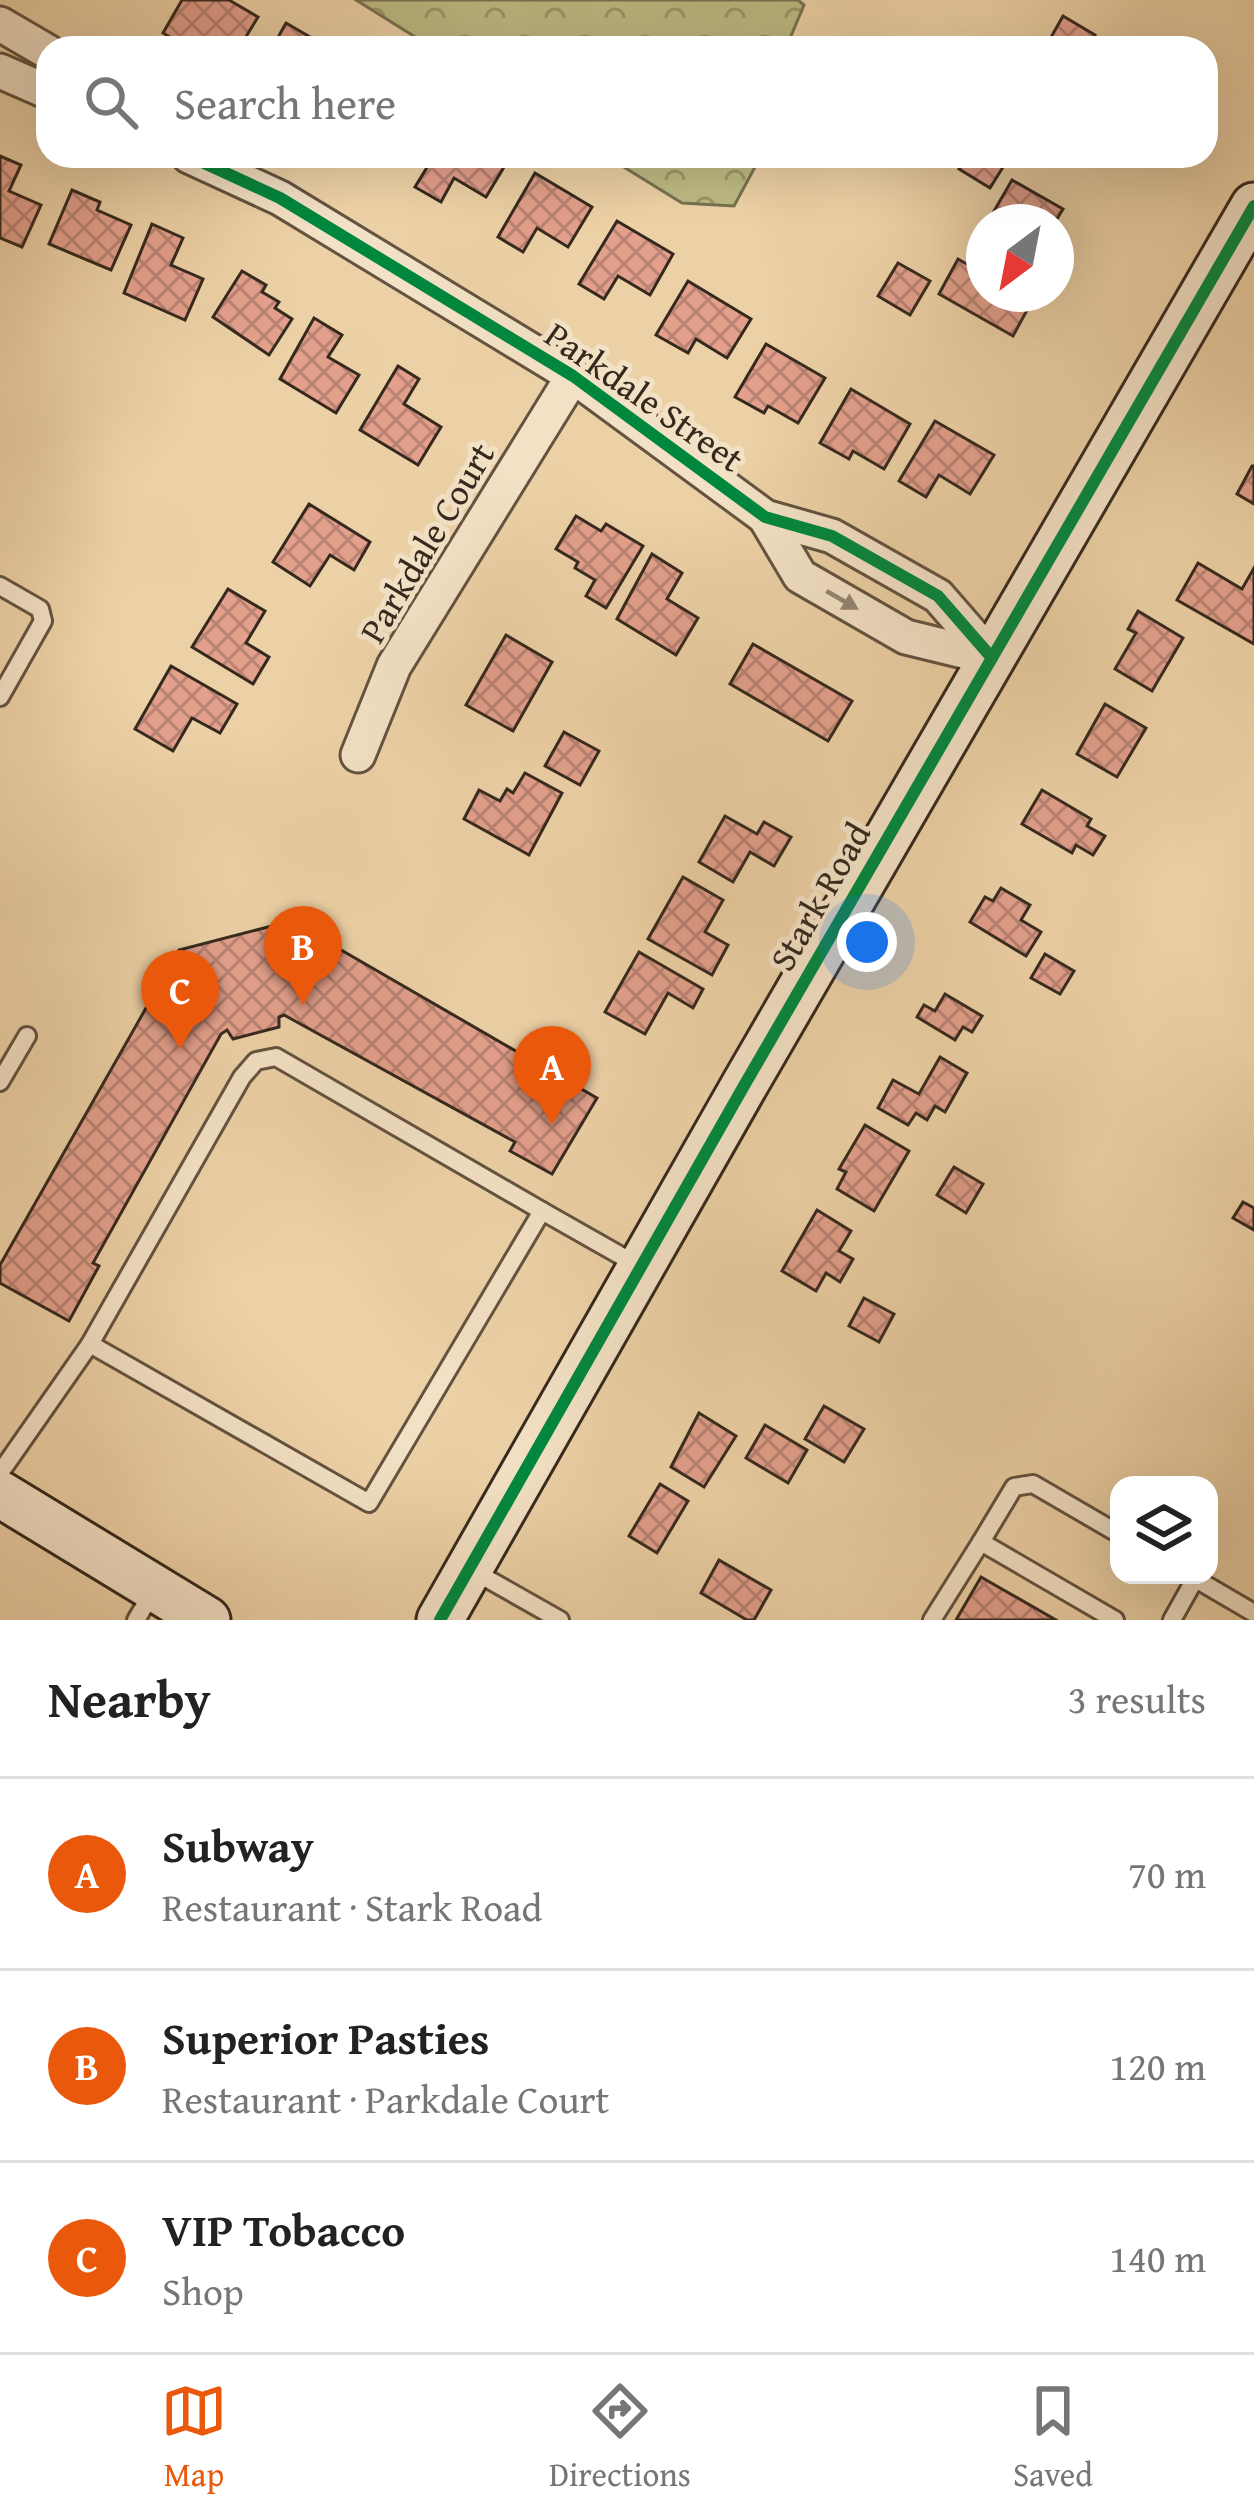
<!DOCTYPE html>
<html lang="en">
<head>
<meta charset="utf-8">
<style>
  :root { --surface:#fff; --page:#f2f2f2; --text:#222; --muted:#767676; --line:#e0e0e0; --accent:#ea580c }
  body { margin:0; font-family:"Gentium Book Plus",serif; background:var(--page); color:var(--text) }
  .controls { position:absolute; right:36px; bottom:36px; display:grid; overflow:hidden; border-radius:24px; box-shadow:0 12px 48px #0002 }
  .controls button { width:108px; height:108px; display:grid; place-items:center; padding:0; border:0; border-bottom:3px solid var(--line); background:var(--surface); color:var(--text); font:60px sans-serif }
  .compass { position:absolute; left:966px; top:204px; width:108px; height:108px; border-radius:50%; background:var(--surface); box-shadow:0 12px 48px #0002; rotate:212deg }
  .you { position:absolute; left:867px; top:942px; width:42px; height:42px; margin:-30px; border:9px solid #fff; border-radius:50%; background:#1a73e8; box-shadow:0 0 0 18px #1a73e833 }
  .badge { display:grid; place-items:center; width:78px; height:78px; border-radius:50%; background:var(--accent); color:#fff; font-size:39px; font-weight:700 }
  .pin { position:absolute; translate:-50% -99px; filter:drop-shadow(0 3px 6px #0008) }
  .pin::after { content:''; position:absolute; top:63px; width:42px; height:36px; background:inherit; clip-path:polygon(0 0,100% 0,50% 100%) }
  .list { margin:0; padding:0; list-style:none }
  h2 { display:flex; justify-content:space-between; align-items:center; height:156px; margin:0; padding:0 48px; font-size:51px }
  h2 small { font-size:39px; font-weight:400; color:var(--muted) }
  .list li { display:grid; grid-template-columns:78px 1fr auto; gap:36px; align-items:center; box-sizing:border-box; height:192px; padding:0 48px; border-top:3px solid var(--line) }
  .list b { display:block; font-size:45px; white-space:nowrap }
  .list p { margin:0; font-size:39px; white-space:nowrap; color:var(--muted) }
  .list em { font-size:39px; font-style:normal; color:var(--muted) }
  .icon { flex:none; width:66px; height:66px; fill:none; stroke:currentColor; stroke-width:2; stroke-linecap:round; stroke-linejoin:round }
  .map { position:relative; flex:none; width:1254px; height:1620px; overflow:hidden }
  .search { position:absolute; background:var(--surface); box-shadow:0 12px 48px #0002; left:36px; right:36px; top:36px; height:132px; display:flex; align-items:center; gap:30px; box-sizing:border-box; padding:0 42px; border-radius:36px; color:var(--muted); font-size:45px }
  .sheet { height:732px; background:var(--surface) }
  nav { display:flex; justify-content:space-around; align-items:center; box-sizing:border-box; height:168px; border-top:3px solid var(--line); background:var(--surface); font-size:33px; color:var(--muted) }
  nav a { display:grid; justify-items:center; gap:6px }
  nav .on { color:var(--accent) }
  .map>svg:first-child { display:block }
  .forest { fill:url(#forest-crowns); stroke:#797250; stroke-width:3 }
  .building { fill:url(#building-cross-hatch); stroke:#35291e; stroke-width:3 }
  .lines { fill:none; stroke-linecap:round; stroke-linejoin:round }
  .lane-casing { stroke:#635340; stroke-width:22 }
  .street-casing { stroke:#635340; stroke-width:39 }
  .secondary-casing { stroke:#35291e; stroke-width:51 }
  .lane { stroke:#f3e1c5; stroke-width:16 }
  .street { stroke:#f3e1c5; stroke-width:33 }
  .secondary { stroke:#f3e1c5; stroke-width:45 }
  .cycleway-casing { stroke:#f3e1c5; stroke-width:20 }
  .cycleway { stroke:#00873e; stroke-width:12 }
  .oneway { fill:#948572 }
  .labels { text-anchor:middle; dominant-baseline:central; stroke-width:10; stroke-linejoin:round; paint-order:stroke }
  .street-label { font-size:36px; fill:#35291e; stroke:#f3e1c5 }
</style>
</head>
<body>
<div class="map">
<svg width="1254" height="1620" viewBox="0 0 1254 1620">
  <defs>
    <pattern id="forest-crowns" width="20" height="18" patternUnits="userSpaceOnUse" patternTransform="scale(3)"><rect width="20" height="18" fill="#bdba83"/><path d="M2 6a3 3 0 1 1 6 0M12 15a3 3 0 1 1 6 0" fill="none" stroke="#9a976b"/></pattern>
    <pattern id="building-cross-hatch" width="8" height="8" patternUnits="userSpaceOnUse" patternTransform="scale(3)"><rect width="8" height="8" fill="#e3a08c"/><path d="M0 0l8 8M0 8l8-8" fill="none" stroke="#b98272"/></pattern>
  </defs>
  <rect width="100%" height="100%" fill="#edd1a6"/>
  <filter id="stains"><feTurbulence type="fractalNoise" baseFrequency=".00167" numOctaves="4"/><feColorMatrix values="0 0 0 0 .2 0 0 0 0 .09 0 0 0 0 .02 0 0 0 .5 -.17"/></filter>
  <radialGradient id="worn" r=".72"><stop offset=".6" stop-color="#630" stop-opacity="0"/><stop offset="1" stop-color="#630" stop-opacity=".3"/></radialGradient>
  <!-- forest -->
  <g class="forest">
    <polygon points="356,0 798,0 804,5 786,48 433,48"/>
    <polygon points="606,156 761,156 734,206 682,203"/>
  </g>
  <!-- building -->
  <g class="building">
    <polygon points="182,0 229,0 258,17 239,48 220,48 203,38 196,48 189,48 163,33"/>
    <polygon points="1063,16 1095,35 1092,40 1106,48 1045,48"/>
    <polygon points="286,23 329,48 272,48"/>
    <polygon points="0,156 21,165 9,191 41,205 22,247 0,238"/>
    <polygon points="434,156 509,156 510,157 486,197 454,178 441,202 415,187"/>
    <polygon points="967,156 1003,156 1008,159 990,188 959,169"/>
    <polygon points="535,173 592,207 568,247 537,228 523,252 498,237"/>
    <polygon points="1012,180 1063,209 1055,222 996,222 990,218"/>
    <polygon points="72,190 100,202 97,210 131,225 111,270 49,244"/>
    <polygon points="617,221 673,254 650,295 618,276 604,299 579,284"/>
    <polygon points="152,224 183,238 171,265 203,279 185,320 124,293"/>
    <polygon points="958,259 984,274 984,294 1020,294 1032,301 1013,336 939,294"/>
    <polygon points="898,263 930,281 910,315 878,296"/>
    <polygon points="242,271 266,285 262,292 279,302 275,308 292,319 269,355 213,317"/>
    <polygon points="688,281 751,319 727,358 696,339 688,353 656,335"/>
    <polygon points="314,318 342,335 328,357 359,375 336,413 280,379"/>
    <polygon points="766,344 825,378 798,423 768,406 764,413 735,397"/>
    <polygon points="398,366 419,379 404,404 441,427 418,465 360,430"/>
    <polygon points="851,389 910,424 884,469 853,451 849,459 820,443"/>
    <polygon points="935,421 994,455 970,494 939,475 926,497 899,481"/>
    <polygon points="1252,466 1254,466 1254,504 1237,494"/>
    <polygon points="309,504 370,542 354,570 330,555 310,586 273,562"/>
    <polygon points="576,516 601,531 606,524 643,546 606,608 586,596 595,580 575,568 578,562 556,549"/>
    <polygon points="652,554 682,573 667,599 698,618 676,655 617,619"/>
    <polygon points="1198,563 1242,589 1254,568 1254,644 1177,600"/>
    <polygon points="228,589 265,611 246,643 269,657 253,684 192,647"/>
    <polygon points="1138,611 1183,638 1152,691 1115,669 1136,633 1128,629"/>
    <polygon points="506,635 552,662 513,731 466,705"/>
    <polygon points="753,644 852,701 828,741 730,684"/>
    <polygon points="171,666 237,704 220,733 192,718 173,751 135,729"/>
    <polygon points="1105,704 1146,728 1117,777 1077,754"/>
    <polygon points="564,732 599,751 580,785 545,766"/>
    <polygon points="525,773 562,793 529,855 464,819 479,790 500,801 507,789 513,793"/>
    <polygon points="1042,790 1091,819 1087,826 1105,836 1093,855 1076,845 1072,853 1022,824"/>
    <polygon points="725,816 757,834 764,822 791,837 774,866 750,852 733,882 699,862"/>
    <polygon points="683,877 723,900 705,932 728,945 712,975 648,939"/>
    <polygon points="1001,888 1030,905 1021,920 1041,932 1026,956 970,922 985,897 993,901"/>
    <polygon points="291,921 597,1098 552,1174 510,1151 515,1142 284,1015 279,1017 279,1027 233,1039 227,1030 221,1034 93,1263 99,1266 69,1321 0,1283 0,1265 179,950"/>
    <polygon points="639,952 703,989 693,1008 668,993 645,1034 605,1012"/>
    <polygon points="1045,954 1074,971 1060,994 1031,978"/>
    <polygon points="945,994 982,1016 972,1032 963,1027 955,1040 917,1017 924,1005 935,1011"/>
    <polygon points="940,1057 967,1073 945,1112 935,1106 927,1120 916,1113 908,1125 878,1108 893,1080 919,1094"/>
    <polygon points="865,1125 909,1151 874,1211 837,1189 846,1172 839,1169"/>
    <polygon points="954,1167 983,1184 966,1213 937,1195"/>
    <polygon points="1243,1202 1254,1208 1254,1230 1233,1218"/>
    <polygon points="817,1210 851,1231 839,1251 853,1259 840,1282 826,1273 816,1291 782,1271"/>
    <polygon points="864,1298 894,1314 879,1342 849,1326"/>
    <polygon points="824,1406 864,1429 844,1462 805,1439"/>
    <polygon points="699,1413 736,1436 704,1487 671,1467"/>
    <polygon points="765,1425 807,1450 788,1483 746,1458"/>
    <polygon points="660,1484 688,1501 657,1553 629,1536"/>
    <polygon points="719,1560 771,1590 754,1620 747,1620 701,1593"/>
    <polygon points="981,1577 1056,1620 956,1620"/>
  </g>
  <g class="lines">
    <defs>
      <g id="lane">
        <polyline points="0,586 40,609 43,621 0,697"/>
        <polyline points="0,1082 27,1036"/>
        <polyline points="90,1344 242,1077 256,1061 276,1057 542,1211"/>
        <polyline points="0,1473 90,1344 369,1503 542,1211 639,1266"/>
        <polyline points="981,1542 1014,1487 1033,1484 1119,1534"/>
        <polyline points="470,1569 560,1620"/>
        <polyline points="1189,1575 1254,1613"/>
        <polyline points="136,1620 154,1590"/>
        <polyline points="932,1620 981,1542 1115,1620"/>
        <polyline points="1172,1620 1195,1579"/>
      </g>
      <g id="street">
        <polyline points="0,24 48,52"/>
        <polyline points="0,71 48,92"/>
        <polyline points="189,156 280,198 573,376 765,517 832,536 938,596 992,658"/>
        <polyline points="765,517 800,576 906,637 992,658"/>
        <polyline points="358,755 394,666 573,376"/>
      </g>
      <g id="secondary">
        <polyline points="0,1494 207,1620"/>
        <polyline points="440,1620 745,1084 1254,206"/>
      </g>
    </defs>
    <!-- lane casing -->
    <use href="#lane" class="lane-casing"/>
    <!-- street casing -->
    <use href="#street" class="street-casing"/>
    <!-- secondary casing -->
    <use href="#secondary" class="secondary-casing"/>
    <!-- lane -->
    <use href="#lane" class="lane"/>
    <!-- street -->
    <use href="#street" class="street"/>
    <!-- secondary -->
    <use href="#secondary" class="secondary"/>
    <defs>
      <g id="cycleway">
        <polyline points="189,156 280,198 573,376 765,517 832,536 938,596 992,658"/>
        <polyline points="440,1620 745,1084 1254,206"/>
      </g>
    </defs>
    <!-- cycleway casing -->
    <use href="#cycleway" class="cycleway-casing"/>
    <!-- cycleway -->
    <use href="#cycleway" class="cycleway"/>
  </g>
  <!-- one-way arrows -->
  <defs><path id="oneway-solid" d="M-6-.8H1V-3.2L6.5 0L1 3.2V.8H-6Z" transform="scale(3)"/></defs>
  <use class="oneway" href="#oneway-solid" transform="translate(842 600) rotate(30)"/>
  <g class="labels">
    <!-- street labels -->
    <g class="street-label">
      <text transform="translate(645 396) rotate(35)">Parkdale Street</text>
      <text transform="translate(426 542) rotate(-59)">Parkdale Court</text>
      <text transform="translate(819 896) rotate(-60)">Stark Road</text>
    </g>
  </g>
  <rect width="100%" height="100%" filter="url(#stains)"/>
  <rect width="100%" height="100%" fill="url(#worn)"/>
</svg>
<div class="controls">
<button><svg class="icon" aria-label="layers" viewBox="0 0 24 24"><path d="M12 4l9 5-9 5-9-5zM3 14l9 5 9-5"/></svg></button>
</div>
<svg class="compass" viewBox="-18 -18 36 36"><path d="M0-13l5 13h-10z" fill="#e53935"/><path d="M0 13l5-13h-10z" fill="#767676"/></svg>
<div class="you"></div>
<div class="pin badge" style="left:552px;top:1125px">A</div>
<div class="pin badge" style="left:303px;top:1005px">B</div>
<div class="pin badge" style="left:180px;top:1049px">C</div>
<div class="search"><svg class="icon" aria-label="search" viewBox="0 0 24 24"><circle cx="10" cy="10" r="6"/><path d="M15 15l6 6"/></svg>Search here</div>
</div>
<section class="sheet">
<h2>Nearby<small>3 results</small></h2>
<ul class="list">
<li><span class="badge">A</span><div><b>Subway</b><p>Restaurant · Stark Road</p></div><em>70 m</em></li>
<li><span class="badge">B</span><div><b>Superior Pasties</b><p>Restaurant · Parkdale Court</p></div><em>120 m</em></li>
<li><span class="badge">C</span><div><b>VIP Tobacco</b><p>Shop</p></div><em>140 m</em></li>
</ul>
</section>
<nav>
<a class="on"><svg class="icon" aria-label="map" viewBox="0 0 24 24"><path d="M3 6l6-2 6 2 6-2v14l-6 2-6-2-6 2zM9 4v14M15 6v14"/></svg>Map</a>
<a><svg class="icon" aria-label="directions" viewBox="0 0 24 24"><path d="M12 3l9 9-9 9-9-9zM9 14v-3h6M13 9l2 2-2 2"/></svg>Directions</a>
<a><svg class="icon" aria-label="saved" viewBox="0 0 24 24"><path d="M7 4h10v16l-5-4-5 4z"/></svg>Saved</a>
</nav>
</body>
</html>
